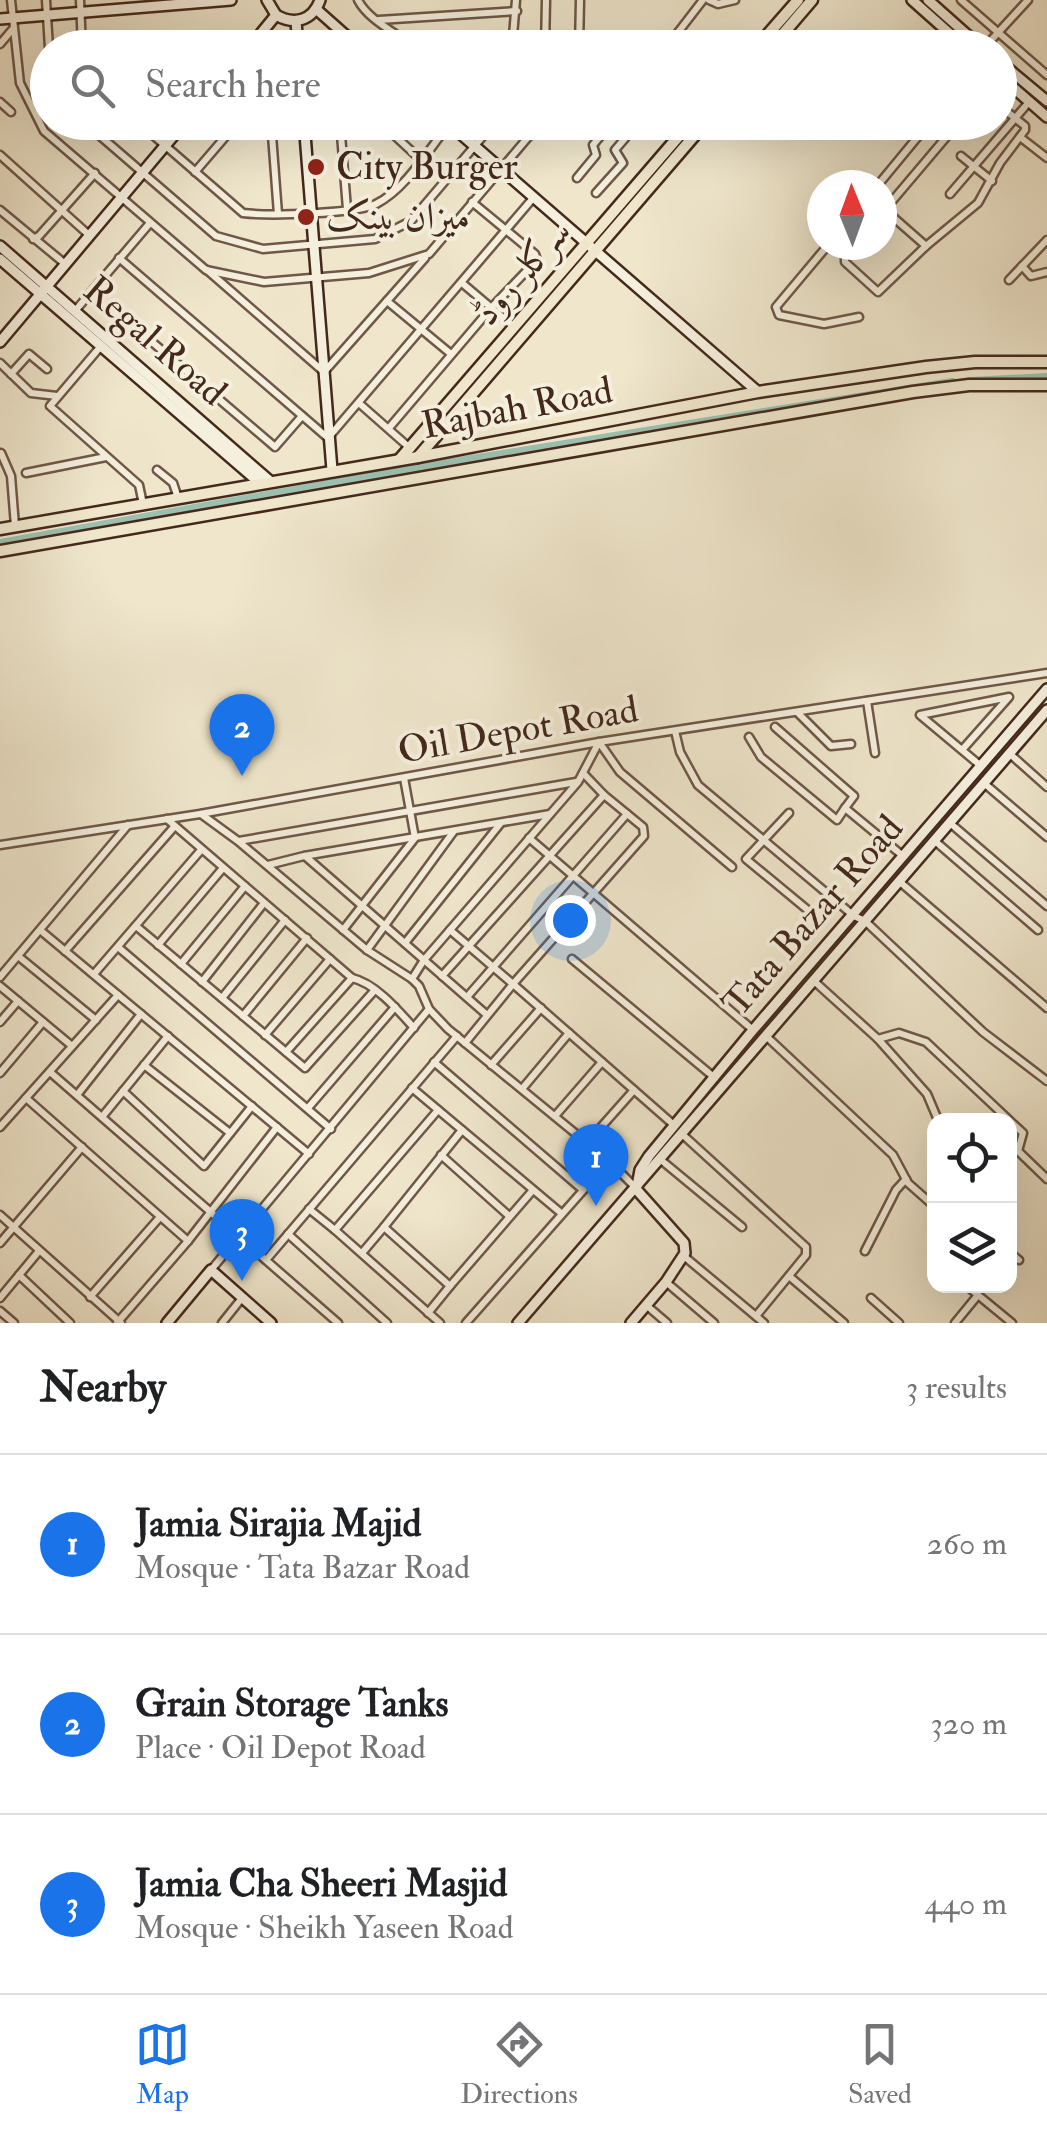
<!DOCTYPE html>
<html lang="en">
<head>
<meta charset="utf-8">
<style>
  :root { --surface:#fff; --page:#f6f6f6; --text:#202124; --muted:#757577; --line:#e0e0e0; --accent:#1a73e8 }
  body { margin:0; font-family:"IM FELL Double Pica",Amiri,serif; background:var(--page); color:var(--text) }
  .controls { position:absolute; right:30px; bottom:30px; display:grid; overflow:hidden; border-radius:20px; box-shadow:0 10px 40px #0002 }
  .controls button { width:90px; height:90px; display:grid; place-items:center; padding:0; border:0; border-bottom:2px solid var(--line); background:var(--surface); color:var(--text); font:50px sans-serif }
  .compass { position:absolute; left:807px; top:170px; width:90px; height:90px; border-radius:50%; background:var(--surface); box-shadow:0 10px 40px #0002; rotate:359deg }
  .you { position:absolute; left:570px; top:920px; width:35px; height:35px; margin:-25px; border:8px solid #fff; border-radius:50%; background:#1a73e8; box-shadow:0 0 0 15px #1a73e833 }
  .badge { display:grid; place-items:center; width:65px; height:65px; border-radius:50%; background:var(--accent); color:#fff; font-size:32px; font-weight:700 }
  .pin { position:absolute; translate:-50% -82px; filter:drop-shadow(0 2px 5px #0008) }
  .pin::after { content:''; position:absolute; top:52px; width:35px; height:30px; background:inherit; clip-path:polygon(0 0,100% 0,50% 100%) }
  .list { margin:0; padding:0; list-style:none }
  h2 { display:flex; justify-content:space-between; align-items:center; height:130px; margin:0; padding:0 40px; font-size:42px }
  h2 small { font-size:32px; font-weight:400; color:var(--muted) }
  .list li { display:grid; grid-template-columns:65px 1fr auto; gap:30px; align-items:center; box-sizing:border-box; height:180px; padding:0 40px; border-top:2px solid var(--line) }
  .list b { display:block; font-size:38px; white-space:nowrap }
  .list p { margin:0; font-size:32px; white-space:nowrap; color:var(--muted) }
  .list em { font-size:32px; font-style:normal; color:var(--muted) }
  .icon { flex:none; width:55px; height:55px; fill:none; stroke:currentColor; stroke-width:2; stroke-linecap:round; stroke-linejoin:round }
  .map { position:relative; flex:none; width:1047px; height:1323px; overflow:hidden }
  .search { position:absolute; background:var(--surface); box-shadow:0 10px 40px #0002; left:30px; right:30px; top:30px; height:110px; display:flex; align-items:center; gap:25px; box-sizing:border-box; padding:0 35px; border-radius:55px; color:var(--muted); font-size:38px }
  .sheet { height:670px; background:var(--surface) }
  nav { display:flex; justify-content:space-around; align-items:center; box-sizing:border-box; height:140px; border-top:2px solid var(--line); background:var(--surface); font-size:28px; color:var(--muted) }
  nav a { display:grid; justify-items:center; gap:5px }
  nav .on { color:var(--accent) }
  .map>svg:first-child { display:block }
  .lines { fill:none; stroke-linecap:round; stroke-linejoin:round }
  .canal { stroke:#9cc0b0; stroke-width:8 }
  .street-casing { stroke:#6f5847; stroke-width:11 }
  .secondary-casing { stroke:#44291b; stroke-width:14 }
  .primary-casing { stroke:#44291b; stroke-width:15 }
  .street { stroke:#f5efde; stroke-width:6 }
  .secondary { stroke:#f5efde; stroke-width:9 }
  .primary { stroke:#efe6cc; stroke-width:10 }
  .poi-dot { fill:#8f2418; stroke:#f5efde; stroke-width:4 }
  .labels { text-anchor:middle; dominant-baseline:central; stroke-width:8; stroke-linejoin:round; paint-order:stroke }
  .poi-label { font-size:38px; fill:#44291b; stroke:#f5efde; text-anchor:start }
  .street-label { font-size:38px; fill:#44291b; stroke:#f5efde }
</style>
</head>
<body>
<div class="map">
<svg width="1047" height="1323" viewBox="0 0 1047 1323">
  <rect width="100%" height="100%" fill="#efe6cc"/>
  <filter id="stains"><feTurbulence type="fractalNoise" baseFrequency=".002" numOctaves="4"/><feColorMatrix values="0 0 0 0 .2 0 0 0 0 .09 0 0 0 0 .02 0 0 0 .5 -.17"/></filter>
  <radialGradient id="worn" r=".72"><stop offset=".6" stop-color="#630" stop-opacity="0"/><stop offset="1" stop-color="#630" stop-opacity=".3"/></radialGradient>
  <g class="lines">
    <!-- canal -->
    <g class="canal">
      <polyline points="971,381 1047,377"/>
      <polyline points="0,543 427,466 952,382"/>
    </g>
    <defs>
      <g id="street">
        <polyline points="11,0 20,83 44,131 206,270 264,282 369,273 429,254 541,122"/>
        <polyline points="46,0 49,48"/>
        <polyline points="80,0 82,48"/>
        <path d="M 358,0 C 368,20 397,33 415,48"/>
        <polyline points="709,0 718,4 735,0"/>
        <polyline points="961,0 1047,75"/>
        <polyline points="379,20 517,11"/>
        <polyline points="675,35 689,48"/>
        <polyline points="0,44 12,30"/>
        <polyline points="82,47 206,40 216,48"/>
        <polyline points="512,48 516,0"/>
        <polyline points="545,48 546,0"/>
        <polyline points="579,48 580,0"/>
        <polyline points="666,48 703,0"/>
        <polyline points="984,48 1028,0"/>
        <polyline points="0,102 11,112"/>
        <polyline points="84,122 216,236 263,249 375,239 411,221 495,122"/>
        <path d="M 138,122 L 243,213 C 268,216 356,214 376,204 C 406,189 429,149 450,123"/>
        <polyline points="271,122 278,214"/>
        <polyline points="340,122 347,209"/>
        <polyline points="380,122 421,160"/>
        <polyline points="1020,137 1047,158"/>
        <polyline points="0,155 89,235"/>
        <polyline points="961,156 992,181"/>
        <polyline points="195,172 238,122"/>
        <polyline points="577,178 596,155 593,145 612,122"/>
        <polyline points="878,185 930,122"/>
        <polyline points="596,193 623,163 615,150 639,122"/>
        <polyline points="950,194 1029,102"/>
        <polyline points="0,210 64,263"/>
        <polyline points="885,210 926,246"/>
        <polyline points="882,213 959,122"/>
        <polyline points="33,239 39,236 95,173"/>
        <polyline points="828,245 776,307 779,315 824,324 859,317"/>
        <polyline points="855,245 845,256 845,262 878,292 926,246 978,203 1000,163 1025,130 1025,126 1000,106"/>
        <polyline points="119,258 328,438 534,197"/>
        <polyline points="1022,266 1031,276 1047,272"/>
        <polyline points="207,270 324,372 425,258"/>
        <polyline points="1009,280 1047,240"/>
        <polyline points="462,283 514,327"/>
        <polyline points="387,301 451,354"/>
        <polyline points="75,311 150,223"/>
        <polyline points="108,338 124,318 275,447 302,416"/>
        <polyline points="101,346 50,406 139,485 143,504"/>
        <polyline points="0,363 31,393 57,396"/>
        <polyline points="11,374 29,354 47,369"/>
        <polyline points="360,404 411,449"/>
        <polyline points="389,428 492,307 537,260 535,254 472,202"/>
        <polyline points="1,453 11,476 15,526"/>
        <polyline points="157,470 173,483 178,498"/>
        <polyline points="26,473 106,457"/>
        <polyline points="867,701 875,753"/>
        <polyline points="798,713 831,746 851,744"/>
        <polyline points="775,727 854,796 845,808 903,856"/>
        <polyline points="675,731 680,752 698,785 854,916 865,921 983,1032 1047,1081"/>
        <polyline points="749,737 761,757 837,820 845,808"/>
        <polyline points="962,750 1009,697 920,715 981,766"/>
        <polyline points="1010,754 1047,787"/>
        <polyline points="583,773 604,795 643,827 644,836 513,984 675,1126"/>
        <polyline points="985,784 1047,837"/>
        <polyline points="789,813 746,859 815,916 831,897"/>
        <polyline points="201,814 238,841 367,950 412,979 419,986 429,1009 448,1029 609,1161 636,1188"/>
        <path d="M 167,819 L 352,978 C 375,983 398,1010 414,1028"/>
        <polyline points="950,823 1047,906"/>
        <polyline points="529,838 753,1030"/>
        <polyline points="239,841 576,782"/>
        <polyline points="935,841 1038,930"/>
        <polyline points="0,845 200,814 599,742 1047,673"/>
        <polyline points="305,856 487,1015"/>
        <polyline points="268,865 304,856 550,814"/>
        <polyline points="900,882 1047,1008"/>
        <polyline points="136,926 305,1068 374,991"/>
        <polyline points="40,930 309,1154"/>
        <polyline points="343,930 415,838 404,778"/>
        <polyline points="450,930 513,984 465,1043"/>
        <polyline points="405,943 500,824"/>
        <polyline points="158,945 223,868"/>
        <polyline points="118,947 331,1129"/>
        <polyline points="367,950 454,831"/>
        <polyline points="65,951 174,827"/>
        <polyline points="18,956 96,1020"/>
        <polyline points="572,959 715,1078"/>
        <polyline points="181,964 245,886"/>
        <polyline points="94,974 201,850"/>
        <polyline points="442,976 604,795"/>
        <polyline points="0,977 128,825"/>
        <polyline points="412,979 424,960 578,782 599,742 620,772 732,867"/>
        <polyline points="814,981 878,1039 899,1033 926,1042 1009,1120"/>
        <polyline points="202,982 264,903"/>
        <polyline points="0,986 72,1046"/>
        <polyline points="467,997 627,814"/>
        <polyline points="222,998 285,920"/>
        <polyline points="243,1016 307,938"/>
        <polyline points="0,1022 18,1001"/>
        <polyline points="265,1035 330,959"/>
        <polyline points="766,1036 893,1155 908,1183 934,1206"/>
        <polyline points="878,1039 927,1094 938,1120"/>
        <polyline points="286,1052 352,978"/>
        <polyline points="434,1062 583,1190"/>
        <polyline points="144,1065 230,1133"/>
        <polyline points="491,1065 541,1008"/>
        <polyline points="50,1072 338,1323"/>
        <polyline points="0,1073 43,1022"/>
        <polyline points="412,1088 561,1213"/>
        <polyline points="522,1089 569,1033"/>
        <polyline points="123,1091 204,1166 252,1106"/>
        <polyline points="77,1095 141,1014"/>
        <polyline points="26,1098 188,1241"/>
        <polyline points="308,1108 395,1007"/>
        <polyline points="438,1110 335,1230 440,1323"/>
        <polyline points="555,1116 602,1062"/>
        <polyline points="102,1117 168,1036"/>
        <polyline points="1010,1121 1023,1133 1018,1151 1047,1179"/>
        <polyline points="0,1127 118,995"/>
        <polyline points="462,1130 384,1227 450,1286 533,1190"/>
        <polyline points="683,1135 806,1247 806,1255 756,1316"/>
        <polyline points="587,1143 634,1090"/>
        <polyline points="441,1155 508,1215"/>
        <polyline points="661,1160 742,1227"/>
        <polyline points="309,1209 335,1230"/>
        <polyline points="0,1215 121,1323"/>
        <polyline points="288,1234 387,1323"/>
        <polyline points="0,1243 82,1147"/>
        <polyline points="865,1251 896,1190 906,1179"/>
        <polyline points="362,1253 384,1227"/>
        <polyline points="1010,1253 1019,1260"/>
        <polyline points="685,1257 764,1323"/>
        <polyline points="266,1260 457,1036"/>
        <polyline points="211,1270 429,1009"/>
        <polyline points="19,1275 70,1323"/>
        <polyline points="789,1276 844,1323"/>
        <polyline points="666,1282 714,1323"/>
        <polyline points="967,1286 1012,1323"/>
        <polyline points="90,1297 160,1217"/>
        <polyline points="0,1298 39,1251"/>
        <polyline points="871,1298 899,1323"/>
        <polyline points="646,1305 667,1323"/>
        <polyline points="0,1311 14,1323"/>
        <polyline points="428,1313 450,1286"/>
        <polyline points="117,1323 188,1241 277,1127"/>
        <polyline points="222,1323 242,1298"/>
        <polyline points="466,1323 609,1161"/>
        <polyline points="955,1323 978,1295"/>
      </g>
      <g id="secondary">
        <path d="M 267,0 L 276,15 C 295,26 313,20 320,0"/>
        <polyline points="912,0 966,48"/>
        <polyline points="928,0 982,48"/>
        <polyline points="316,9 360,48"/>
        <polyline points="0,19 231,0"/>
        <polyline points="296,21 298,48"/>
        <polyline points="249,48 276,15"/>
        <polyline points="1000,62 1047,101"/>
        <polyline points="1000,76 1047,117"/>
        <polyline points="304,122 332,470"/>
        <polyline points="447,122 758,392"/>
        <polyline points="0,246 271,482"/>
        <polyline points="0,259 261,484"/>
        <polyline points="0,342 185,122"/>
        <polyline points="637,1186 640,1170 649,1156 753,1030 1047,689"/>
        <polyline points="167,1323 211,1270 271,1323"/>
        <polyline points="518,1323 1047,710"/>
        <polyline points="631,1323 666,1282 685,1253 684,1243 636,1189"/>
      </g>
      <g id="primary">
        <polyline points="756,48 798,0"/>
        <polyline points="771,48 812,0"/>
        <polyline points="418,457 706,122"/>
        <polyline points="400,459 691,122"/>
        <polyline points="0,529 418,457 758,392 926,367 975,362 1047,362"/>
        <polyline points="0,551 913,392 969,385 1047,385"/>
      </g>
    </defs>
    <!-- street casing -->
    <use href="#street" class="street-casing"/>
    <!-- secondary casing -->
    <use href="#secondary" class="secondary-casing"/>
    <!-- primary casing -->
    <use href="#primary" class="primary-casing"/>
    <!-- street -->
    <use href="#street" class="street"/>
    <!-- secondary -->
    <use href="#secondary" class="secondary"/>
    <!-- primary -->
    <use href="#primary" class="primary"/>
  </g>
  <!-- markers -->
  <g class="poi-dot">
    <circle cx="316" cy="167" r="10"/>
    <circle cx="306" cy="217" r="10"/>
  </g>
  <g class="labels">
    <!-- poi labels -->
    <g class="poi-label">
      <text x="336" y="167">City Burger</text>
      <text x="326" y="217">میزان بینک</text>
    </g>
    <!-- street labels -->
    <g class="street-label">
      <text transform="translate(522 272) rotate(-49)">سرکلر روڈ</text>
      <text transform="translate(155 341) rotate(41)">Regal Road</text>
      <text transform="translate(517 408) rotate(-11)">Rajbah Road</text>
      <text transform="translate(518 730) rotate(-10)">Oil Depot Road</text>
      <text transform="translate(813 916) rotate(-49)">Tata Bazar Road</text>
    </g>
  </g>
  <rect width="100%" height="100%" filter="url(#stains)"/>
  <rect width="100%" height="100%" fill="url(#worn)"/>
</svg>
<div class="controls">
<button><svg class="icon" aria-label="locate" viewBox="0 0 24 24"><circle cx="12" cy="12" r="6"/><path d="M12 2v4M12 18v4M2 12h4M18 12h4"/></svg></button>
<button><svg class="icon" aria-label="layers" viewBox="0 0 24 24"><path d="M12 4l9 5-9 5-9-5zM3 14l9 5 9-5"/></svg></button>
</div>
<svg class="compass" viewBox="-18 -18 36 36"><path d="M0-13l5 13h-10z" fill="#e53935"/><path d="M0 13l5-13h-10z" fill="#757577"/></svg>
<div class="you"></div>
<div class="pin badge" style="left:596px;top:1206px">1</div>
<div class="pin badge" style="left:242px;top:776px">2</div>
<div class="pin badge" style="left:242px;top:1281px">3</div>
<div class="search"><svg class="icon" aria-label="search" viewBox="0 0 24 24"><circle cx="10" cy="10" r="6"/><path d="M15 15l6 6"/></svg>Search here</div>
</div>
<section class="sheet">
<h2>Nearby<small>3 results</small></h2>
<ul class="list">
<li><span class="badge">1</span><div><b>Jamia Sirajia Majid</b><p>Mosque · Tata Bazar Road</p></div><em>260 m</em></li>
<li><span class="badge">2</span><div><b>Grain Storage Tanks</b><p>Place · Oil Depot Road</p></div><em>320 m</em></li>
<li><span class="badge">3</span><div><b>Jamia Cha Sheeri Masjid</b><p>Mosque · Sheikh Yaseen Road</p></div><em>440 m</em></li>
</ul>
</section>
<nav>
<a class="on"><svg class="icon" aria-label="map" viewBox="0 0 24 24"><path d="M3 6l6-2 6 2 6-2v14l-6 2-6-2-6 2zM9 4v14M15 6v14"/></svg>Map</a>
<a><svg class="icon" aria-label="directions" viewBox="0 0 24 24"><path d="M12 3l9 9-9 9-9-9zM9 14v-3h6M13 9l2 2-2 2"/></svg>Directions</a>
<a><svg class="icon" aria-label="saved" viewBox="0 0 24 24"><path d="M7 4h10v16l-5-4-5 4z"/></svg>Saved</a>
</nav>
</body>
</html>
